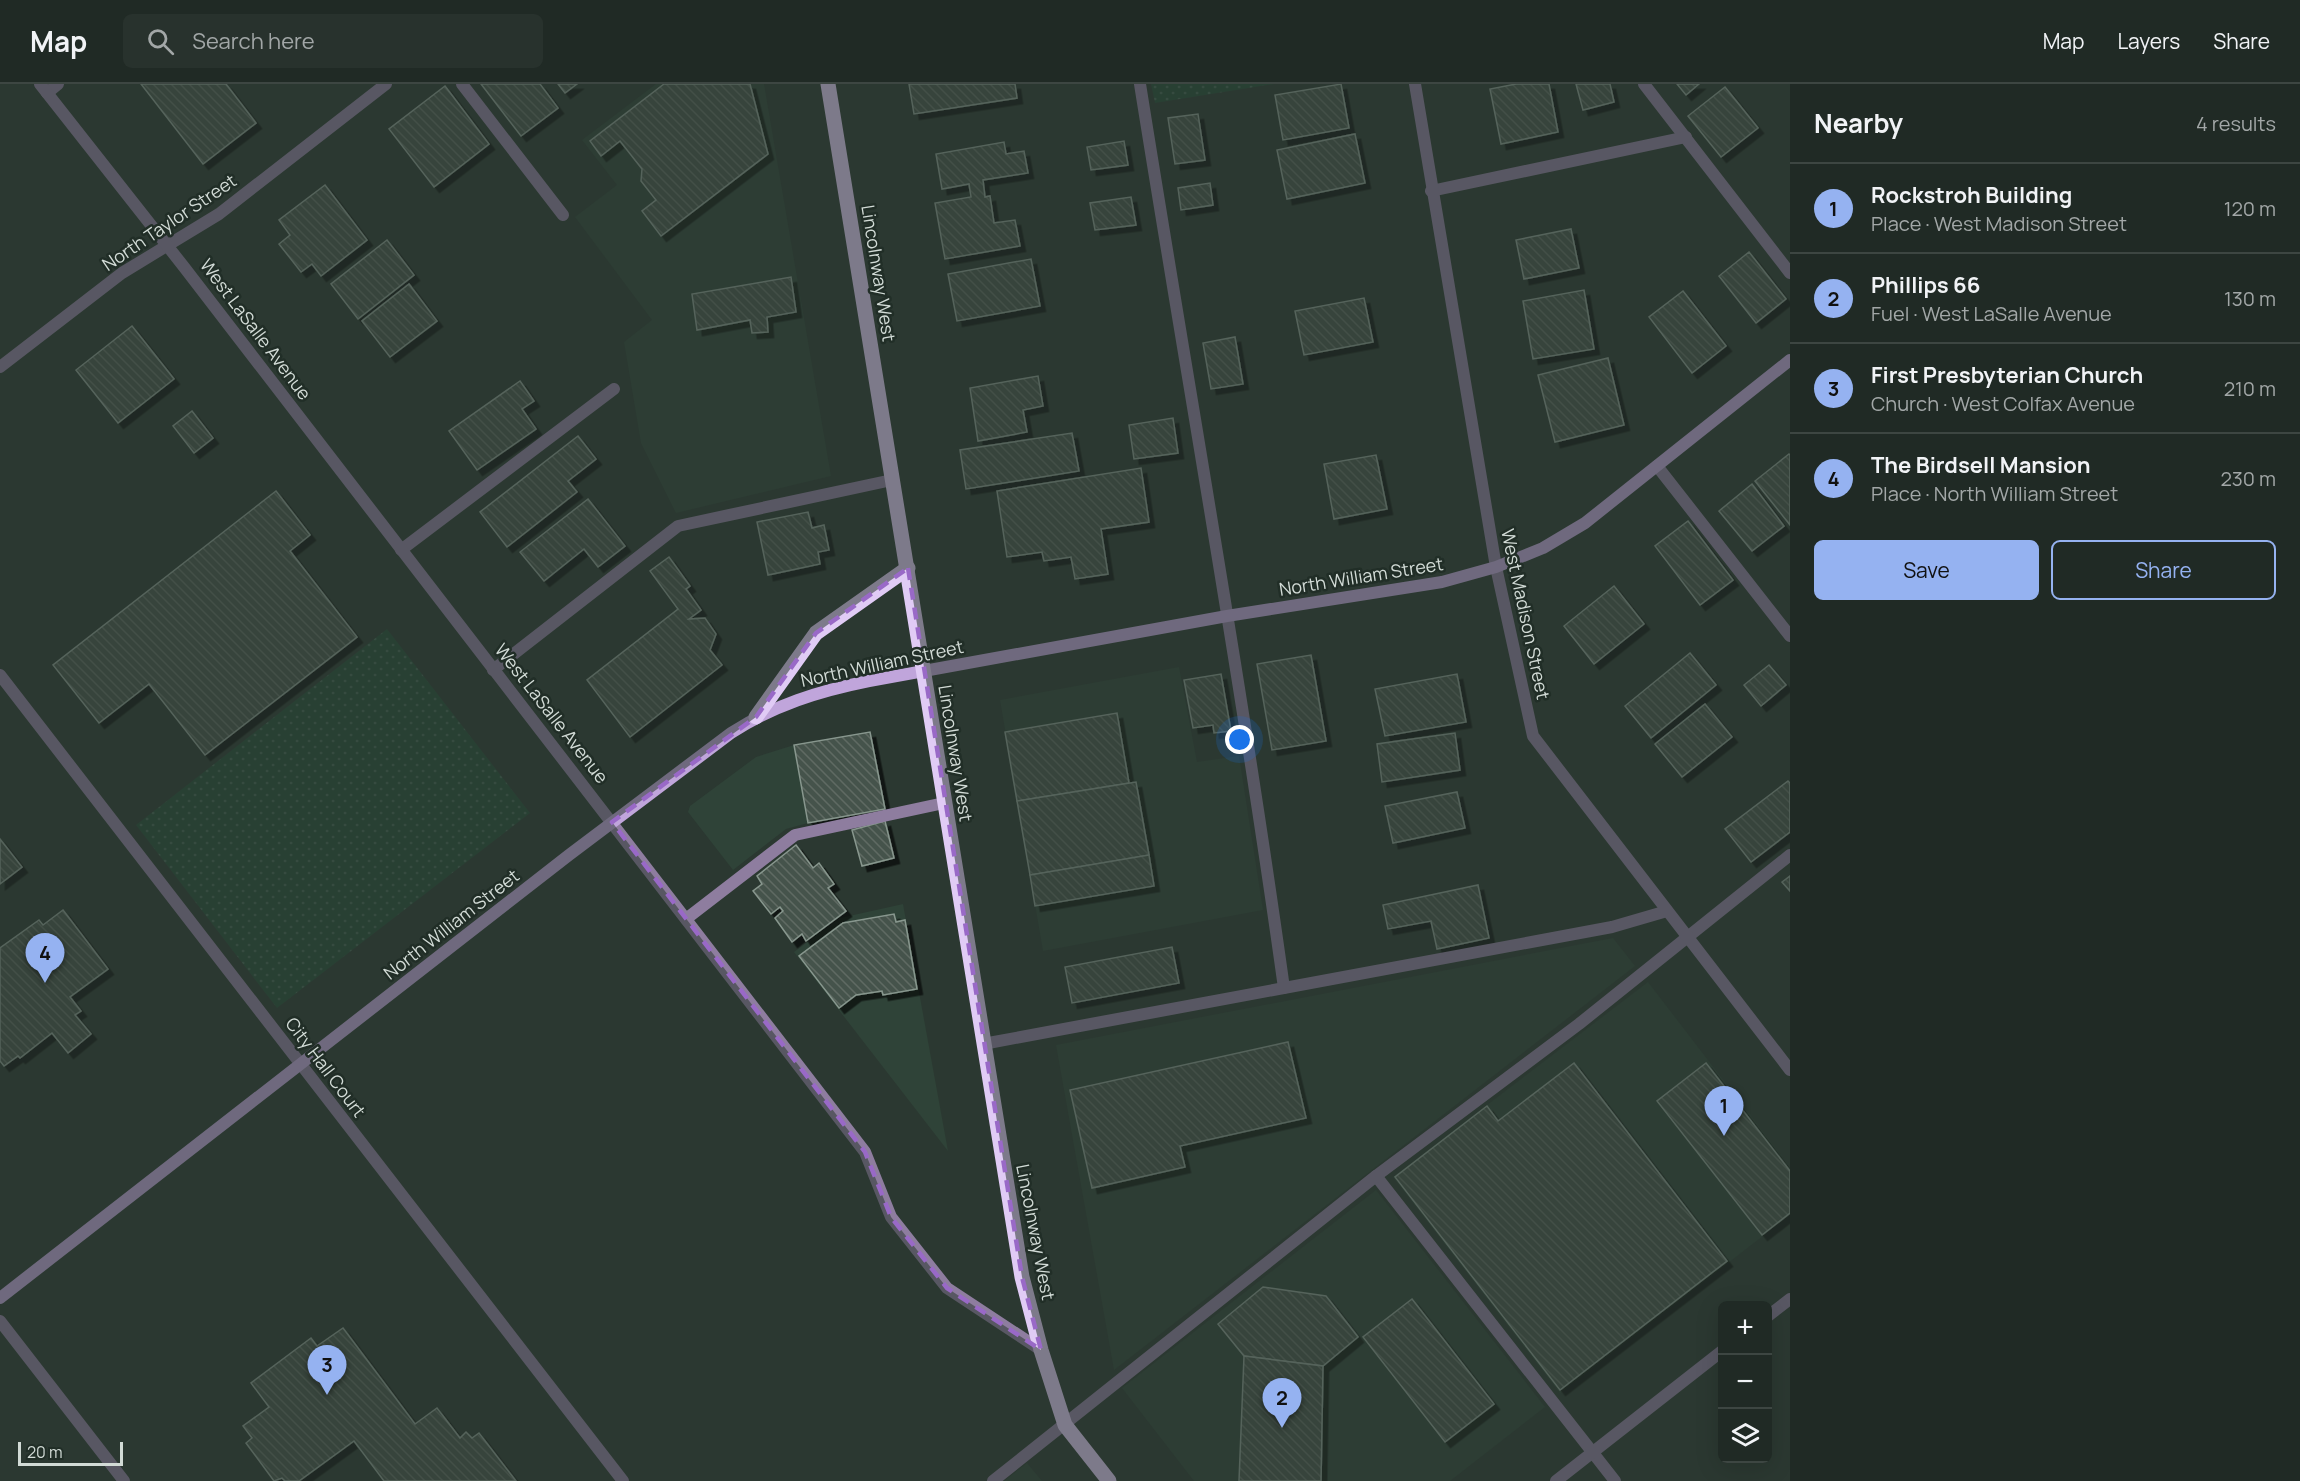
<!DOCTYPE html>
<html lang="en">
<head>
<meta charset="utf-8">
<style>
  :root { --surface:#202a25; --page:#28322d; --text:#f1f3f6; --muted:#a2a7a7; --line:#3d4642; --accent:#95b2f1 }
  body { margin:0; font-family:Manrope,sans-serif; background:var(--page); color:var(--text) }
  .controls { position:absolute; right:18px; bottom:18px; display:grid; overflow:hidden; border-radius:9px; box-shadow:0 6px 24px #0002 }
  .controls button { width:54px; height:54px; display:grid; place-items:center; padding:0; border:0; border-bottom:2px solid var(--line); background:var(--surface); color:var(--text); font:30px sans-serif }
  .scale { position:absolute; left:18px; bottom:15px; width:105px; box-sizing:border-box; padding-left:6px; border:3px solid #d2dbd6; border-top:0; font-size:16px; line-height:21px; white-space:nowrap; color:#d2dbd6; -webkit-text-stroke:4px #212e27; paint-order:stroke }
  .you { position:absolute; left:1240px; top:656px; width:21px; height:21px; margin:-15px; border:4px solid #fff; border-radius:50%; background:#1a73e8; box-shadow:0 0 0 9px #1a73e833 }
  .badge { display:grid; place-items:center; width:39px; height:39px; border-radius:50%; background:var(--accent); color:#111; font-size:20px; font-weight:700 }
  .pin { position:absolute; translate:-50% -50px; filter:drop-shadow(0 2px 3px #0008) }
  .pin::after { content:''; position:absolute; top:32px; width:21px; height:18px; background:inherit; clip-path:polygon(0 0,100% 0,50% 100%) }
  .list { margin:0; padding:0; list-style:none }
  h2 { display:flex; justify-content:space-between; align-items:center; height:78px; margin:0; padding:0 24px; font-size:26px }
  h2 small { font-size:20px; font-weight:400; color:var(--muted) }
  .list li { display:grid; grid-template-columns:39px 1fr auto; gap:18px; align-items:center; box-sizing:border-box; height:90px; padding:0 24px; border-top:2px solid var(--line) }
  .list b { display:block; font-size:22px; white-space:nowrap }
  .list p { margin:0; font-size:20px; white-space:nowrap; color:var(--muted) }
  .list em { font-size:20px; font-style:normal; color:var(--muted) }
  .actions { display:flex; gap:12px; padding:18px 24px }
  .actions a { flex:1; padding:14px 0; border:2px solid var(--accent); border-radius:9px; text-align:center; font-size:21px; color:var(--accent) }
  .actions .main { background:var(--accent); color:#111 }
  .icon { flex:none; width:33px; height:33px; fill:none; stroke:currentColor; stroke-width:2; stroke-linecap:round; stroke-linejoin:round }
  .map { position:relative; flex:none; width:1790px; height:1397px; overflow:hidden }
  header { display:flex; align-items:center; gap:36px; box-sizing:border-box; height:84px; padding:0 30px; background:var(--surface); border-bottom:2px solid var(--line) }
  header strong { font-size:28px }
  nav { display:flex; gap:33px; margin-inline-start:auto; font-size:21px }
  .search { width:420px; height:54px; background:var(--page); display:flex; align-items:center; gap:15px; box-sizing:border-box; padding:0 21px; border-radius:9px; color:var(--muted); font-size:22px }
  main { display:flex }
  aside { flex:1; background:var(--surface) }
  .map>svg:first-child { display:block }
  .built { fill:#2f4338 }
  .grass { fill:url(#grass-dots) }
  .building { fill:url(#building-back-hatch); stroke:#88978e; stroke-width:1.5; filter:url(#shadow) }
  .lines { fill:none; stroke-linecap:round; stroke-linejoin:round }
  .service { stroke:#8e7d9f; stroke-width:12 }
  .minor { stroke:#8e7d9f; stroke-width:12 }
  .tertiary { stroke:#8e7d9f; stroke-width:12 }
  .secondary { stroke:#c0a5db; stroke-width:12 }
  .primary { stroke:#e0cbf5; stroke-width:15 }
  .marked { fill:none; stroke:#9969c7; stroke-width:4.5; stroke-dasharray:12 8; stroke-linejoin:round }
  .labels { text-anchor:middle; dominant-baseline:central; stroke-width:5; stroke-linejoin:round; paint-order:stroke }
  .street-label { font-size:18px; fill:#d2dbd6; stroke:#212e27 }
</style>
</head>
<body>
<header>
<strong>Map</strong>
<div class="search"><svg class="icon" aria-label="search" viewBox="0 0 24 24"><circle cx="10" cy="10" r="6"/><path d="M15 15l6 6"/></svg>Search here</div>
<nav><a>Map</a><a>Layers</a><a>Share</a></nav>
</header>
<main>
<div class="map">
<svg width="1790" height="1397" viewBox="0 0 1790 1397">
  <defs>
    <pattern id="grass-dots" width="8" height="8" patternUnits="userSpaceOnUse" patternTransform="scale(1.5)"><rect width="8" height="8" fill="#254937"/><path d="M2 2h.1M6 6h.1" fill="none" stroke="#446353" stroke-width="1.8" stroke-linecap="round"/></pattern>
    <pattern id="building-back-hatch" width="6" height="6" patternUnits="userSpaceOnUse" patternTransform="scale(1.5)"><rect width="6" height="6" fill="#45534b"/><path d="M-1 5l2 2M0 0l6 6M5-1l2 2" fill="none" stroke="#5f6b64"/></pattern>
    <filter id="shadow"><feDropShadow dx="5.5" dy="5.5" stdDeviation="0" flood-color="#0009"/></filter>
  </defs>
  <rect width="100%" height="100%" fill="#2b3831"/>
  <!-- built -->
  <g class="built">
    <polygon points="656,0 764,0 831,392 676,429 641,359 624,258 652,236 575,133 617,101 582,56"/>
    <polygon points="1179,583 1197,678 1239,672 1263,826 1043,867 1000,616"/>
    <polygon points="870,648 885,725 808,739 786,745 733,786 688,728 690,722 756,673 794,661"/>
    <polygon points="903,820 948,1067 794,868 840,834"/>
    <polygon points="1613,854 1635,882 1114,1286 1056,961"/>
    <polygon points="1648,898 1790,1083 1790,1131 1560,1309 1393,1093"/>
    <polygon points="1376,1106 1545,1323 1450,1397 1194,1397 1122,1304"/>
    <polygon points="1027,1379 1042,1397 1004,1397"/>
  </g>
  <!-- grass -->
  <g class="grass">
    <polygon points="1151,0 1274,0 1155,19"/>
    <polygon points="387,545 530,729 277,924 136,741"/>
  </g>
  <!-- building -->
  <g class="building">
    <polygon points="141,0 226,0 256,39 203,80"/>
    <polygon points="481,0 540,0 558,24 521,52"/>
    <polygon points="558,0 577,0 565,9"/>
    <polygon points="664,0 750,0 768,70 661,152 642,127 656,116 641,97 642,85 620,57 601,72 590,57"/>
    <polygon points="909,0 1015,0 1017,14 914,30"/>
    <polygon points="1341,0 1349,44 1283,56 1275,11"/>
    <polygon points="1516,0 1549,0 1558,48 1501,60 1490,5"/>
    <polygon points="1576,0 1610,0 1614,18 1583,26"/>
    <polygon points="1677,0 1699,0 1686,11"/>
    <polygon points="445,2 489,60 434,103 389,45"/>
    <polygon points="1725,3 1758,44 1721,73 1688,32"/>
    <polygon points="1198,30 1205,76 1175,80 1168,34"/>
    <polygon points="1355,50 1365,99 1287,115 1277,66"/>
    <polygon points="1124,57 1128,81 1091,86 1087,63"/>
    <polygon points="1004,58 1006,70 1024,67 1028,89 983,96 985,113 990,112 994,139 1015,136 1020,162 945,175 935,119 971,113 969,100 942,105 936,70"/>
    <polygon points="1210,99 1213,121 1181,126 1178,104"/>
    <polygon points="325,101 367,156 321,192 312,180 301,188 279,160 290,151 279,136"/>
    <polygon points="1131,113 1136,141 1095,146 1090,119"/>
    <polygon points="1571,145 1579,184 1524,195 1516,156"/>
    <polygon points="387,156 414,191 358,235 331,200"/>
    <polygon points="1749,168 1786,215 1756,239 1719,192"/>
    <polygon points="1031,175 1040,222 957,237 948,190"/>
    <polygon points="791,193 796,228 767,233 768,248 752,249 750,236 697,246 692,210"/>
    <polygon points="409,200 437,237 390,273 362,237"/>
    <polygon points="1584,206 1594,265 1533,275 1523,217"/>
    <polygon points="1683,207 1726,262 1692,289 1649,233"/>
    <polygon points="1364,214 1373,258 1304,271 1295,227"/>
    <polygon points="132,242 174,295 118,339 76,286"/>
    <polygon points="1235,253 1243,300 1211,305 1203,259"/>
    <polygon points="1608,274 1624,341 1555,358 1538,291"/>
    <polygon points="1038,292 1043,322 1023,326 1027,348 978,357 970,304"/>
    <polygon points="520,297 534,317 522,325 536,345 477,386 449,347"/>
    <polygon points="192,327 213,354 194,369 173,342"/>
    <polygon points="1173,334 1178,369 1134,375 1129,341"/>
    <polygon points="1072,349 1079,387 966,405 960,366"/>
    <polygon points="578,352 596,375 568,397 577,408 507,463 480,428"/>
    <polygon points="1789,370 1790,371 1790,441 1755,397"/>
    <polygon points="1376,371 1387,425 1334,435 1324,380"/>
    <polygon points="1141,384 1149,438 1101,445 1108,490 1075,495 1071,473 1044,477 1042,468 1007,473 997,407"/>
    <polygon points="1752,400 1784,442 1752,467 1719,427"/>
    <polygon points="276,407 310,451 290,467 357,553 205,671 149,600 99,639 53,581"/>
    <polygon points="588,415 625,462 598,483 584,465 544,497 520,468"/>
    <polygon points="808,428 812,444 824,441 829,466 818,468 820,480 768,491 757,438"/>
    <polygon points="1688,437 1733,496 1700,521 1655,462"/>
    <polygon points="669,473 690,502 686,505 701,526 689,535 705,534 716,550 710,566 722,581 630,653 587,596 678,525 650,487"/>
    <polygon points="1614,502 1644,540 1594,580 1564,542"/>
    <polygon points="1690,569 1716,601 1651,654 1625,622"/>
    <polygon points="1311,571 1326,657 1272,666 1257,580"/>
    <polygon points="1769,581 1786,601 1761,622 1744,601"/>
    <polygon points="1221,590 1231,647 1214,649 1213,641 1193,644 1184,596"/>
    <polygon points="1457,590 1466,638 1385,652 1375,605"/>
    <polygon points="1705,620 1732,653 1682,693 1655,660"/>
    <polygon points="1117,629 1129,699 1017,717 1005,648"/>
    <polygon points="870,648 885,725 808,739 794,661"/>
    <polygon points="1455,649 1460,686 1382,698 1377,660"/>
    <polygon points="1788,697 1790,699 1790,748 1751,778 1725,745"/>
    <polygon points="1136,698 1149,771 1030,791 1017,717"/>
    <polygon points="1457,708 1465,744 1393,759 1385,722"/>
    <polygon points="885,737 894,774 862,782 852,746"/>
    <polygon points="0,755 22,783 0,800"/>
    <polygon points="796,761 813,784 819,779 834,800 828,804 846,827 806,857 802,850 792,858 775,834 783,827 780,823 771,830 753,807 762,800 757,792"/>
    <polygon points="1149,771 1154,802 1035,822 1030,791"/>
    <polygon points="1790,792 1790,807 1782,798"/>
    <polygon points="1478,801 1489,854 1437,865 1431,837 1388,845 1383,821"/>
    <polygon points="63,826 108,885 70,913 81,927 75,931 91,950 68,969 52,949 20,974 18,972 4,982 0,977 0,864 39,836 43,841"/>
    <polygon points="894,830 896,838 905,836 917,905 883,911 882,907 856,911 839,924 799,872 843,839"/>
    <polygon points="1172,863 1179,899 1072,919 1065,883"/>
    <polygon points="1288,958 1306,1034 1180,1062 1185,1083 1092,1104 1070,1006"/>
    <polygon points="1574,979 1727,1177 1560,1306 1395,1093 1487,1022 1498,1037"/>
    <polygon points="1706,979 1790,1087 1790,1129 1762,1151 1657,1017"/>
    <polygon points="1263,1203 1326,1212 1358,1253 1323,1282 1244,1272 1218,1240"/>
    <polygon points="1412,1215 1494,1320 1445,1358 1363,1253"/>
    <polygon points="343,1244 415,1340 437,1324 460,1354 466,1348 472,1354 479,1349 516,1397 384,1397 354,1357 299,1397 285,1397 282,1394 274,1397 246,1359 252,1354 243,1342 269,1323 251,1299 311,1254 317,1262"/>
    <polygon points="1244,1272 1323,1282 1321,1397 1239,1397"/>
  </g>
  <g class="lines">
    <!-- service -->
    <g class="service">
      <polyline points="462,0 563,131"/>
      <path d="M 1140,0 C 1188,301 1242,602 1284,904"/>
      <polyline points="1644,0 1790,189"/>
      <polyline points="47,9 58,0"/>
      <polyline points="1431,107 1686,53"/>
      <polyline points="1657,382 1790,552"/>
      <polyline points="401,466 614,305"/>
      <polyline points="493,586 678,442 892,396"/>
      <polyline points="0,591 623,1397"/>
      <polyline points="686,835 795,751 944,719"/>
      <polyline points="983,960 1612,843 1667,827"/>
      <polyline points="1376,1092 1615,1397"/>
      <polyline points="993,1397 1376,1092 1579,940 1790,771"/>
    </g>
    <!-- minor -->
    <g class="minor">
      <polyline points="1415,0 1496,483 1533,652 1790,986"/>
      <polyline points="0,283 122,189 219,130 386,0"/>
    </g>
    <!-- tertiary -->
    <g class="tertiary">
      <polyline points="40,0 184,183 865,1068 891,1133 947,1204 1041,1266"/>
      <polyline points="1768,1232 1790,1215"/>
      <polyline points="0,1237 124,1397"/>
      <polyline points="1556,1397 1722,1267"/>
    </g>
    <!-- secondary -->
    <path class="secondary" d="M 0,1214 L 569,771 L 731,649 C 774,621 819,607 869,597 L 1227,532 L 1442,498 L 1496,483 L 1543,464 L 1585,439 L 1790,276"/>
    <!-- primary -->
    <g class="primary">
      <polyline points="828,0 1022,1193 1041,1266 1065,1341 1109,1397"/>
      <polyline points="756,633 816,549 908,484"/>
    </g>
  </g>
  <!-- marked area -->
  <path d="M0 0H1790V1397H0ZM 908,484 L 1022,1193 L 1041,1266 L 947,1204 L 891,1133 L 865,1068 L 612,738 L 756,633 L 816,549 Z" fill="#2b3831" fill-opacity=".55" fill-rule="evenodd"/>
  <path class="marked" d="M 908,484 L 1022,1193 L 1041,1266 L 947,1204 L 891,1133 L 865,1068 L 612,738 L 756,633 L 816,549 Z"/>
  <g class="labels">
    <!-- street labels -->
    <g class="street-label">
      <text transform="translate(169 138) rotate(-34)">North Taylor Street</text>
      <text transform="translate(879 189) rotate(81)">Lincolnway West</text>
      <text transform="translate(256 245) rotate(53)">West LaSalle Avenue</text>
      <text transform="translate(1361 492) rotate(-9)">North William Street</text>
      <text transform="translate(1526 530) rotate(78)">West Madison Street</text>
      <text transform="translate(882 579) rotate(-12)">North William Street</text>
      <text transform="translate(552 629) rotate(52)">West LaSalle Avenue</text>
      <text transform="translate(956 669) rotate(81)">Lincolnway West</text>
      <text transform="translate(451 840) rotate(-38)">North William Street</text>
      <text transform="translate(326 983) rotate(53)">City Hall Court</text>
      <text transform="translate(1036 1148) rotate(79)">Lincolnway West</text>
    </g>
  </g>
</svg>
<div class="controls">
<button>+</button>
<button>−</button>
<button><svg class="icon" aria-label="layers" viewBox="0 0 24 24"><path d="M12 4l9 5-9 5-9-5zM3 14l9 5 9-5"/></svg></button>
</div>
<div class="scale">20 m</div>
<div class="you"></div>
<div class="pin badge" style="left:1724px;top:1052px">1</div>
<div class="pin badge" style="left:1282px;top:1344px">2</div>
<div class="pin badge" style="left:327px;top:1311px">3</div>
<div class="pin badge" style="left:45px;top:899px">4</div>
</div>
<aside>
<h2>Nearby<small>4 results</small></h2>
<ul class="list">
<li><span class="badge">1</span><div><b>Rockstroh Building</b><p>Place · West Madison Street</p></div><em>120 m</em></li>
<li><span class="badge">2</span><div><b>Phillips 66</b><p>Fuel · West LaSalle Avenue</p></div><em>130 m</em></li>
<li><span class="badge">3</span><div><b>First Presbyterian Church</b><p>Church · West Colfax Avenue</p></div><em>210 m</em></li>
<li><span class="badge">4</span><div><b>The Birdsell Mansion</b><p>Place · North William Street</p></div><em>230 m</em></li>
</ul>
<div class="actions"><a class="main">Save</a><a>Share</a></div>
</aside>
</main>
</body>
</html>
